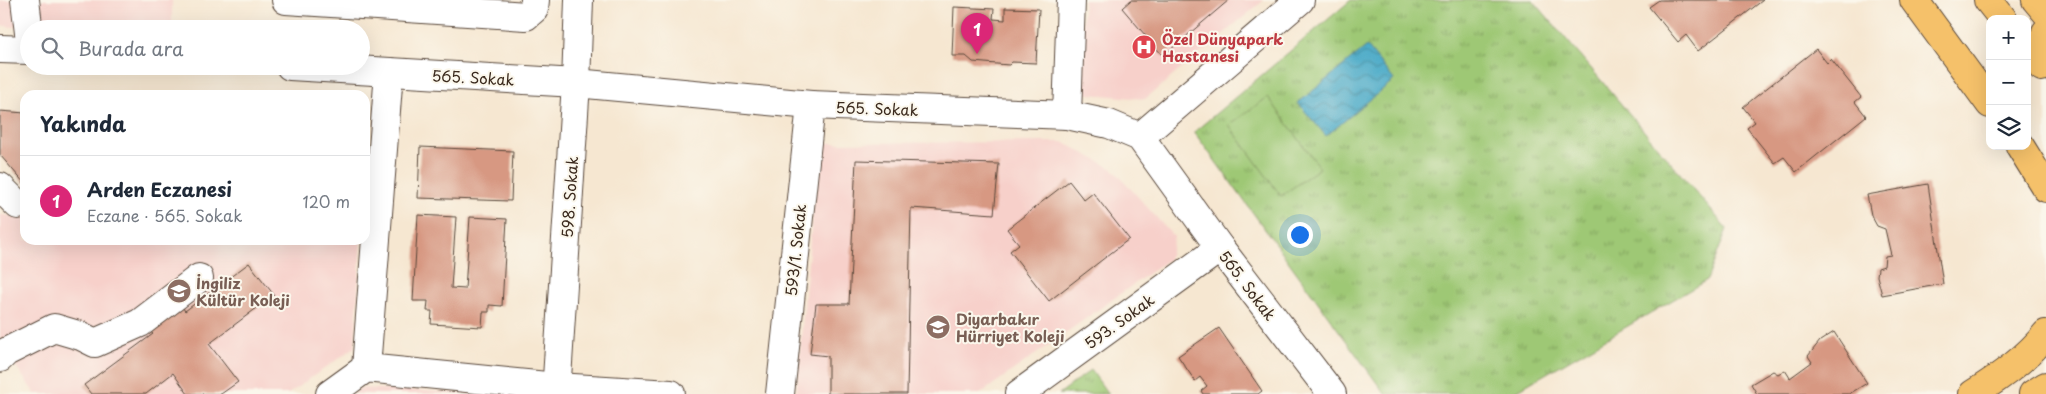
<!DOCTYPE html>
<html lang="tr">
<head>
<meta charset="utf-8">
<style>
  :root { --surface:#fff; --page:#f6f6f7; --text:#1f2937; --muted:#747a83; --line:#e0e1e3; --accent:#db2777 }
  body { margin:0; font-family:"Playpen Sans",sans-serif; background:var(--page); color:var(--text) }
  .controls { position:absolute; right:15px; top:15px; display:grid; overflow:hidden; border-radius:10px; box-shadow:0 5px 20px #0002 }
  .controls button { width:45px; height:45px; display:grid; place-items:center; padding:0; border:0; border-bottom:1px solid var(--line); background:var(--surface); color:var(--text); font:25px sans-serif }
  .you { position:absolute; left:1299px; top:234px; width:18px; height:18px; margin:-12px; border:4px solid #fff; border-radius:50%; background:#1a73e8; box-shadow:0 0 0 8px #1a73e833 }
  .badge { display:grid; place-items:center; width:32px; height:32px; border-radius:50%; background:var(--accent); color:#fff; font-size:16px; font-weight:700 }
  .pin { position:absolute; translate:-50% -41px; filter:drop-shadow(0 1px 2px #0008) }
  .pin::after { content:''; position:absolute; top:26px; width:18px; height:15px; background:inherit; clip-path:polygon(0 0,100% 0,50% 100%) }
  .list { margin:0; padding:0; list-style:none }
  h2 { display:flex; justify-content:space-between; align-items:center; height:65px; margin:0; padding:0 20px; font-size:21px }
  h2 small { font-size:16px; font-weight:400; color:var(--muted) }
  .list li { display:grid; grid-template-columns:32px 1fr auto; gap:15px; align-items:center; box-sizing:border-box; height:90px; padding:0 20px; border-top:1px solid var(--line) }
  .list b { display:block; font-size:19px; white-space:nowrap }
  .list p { margin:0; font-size:16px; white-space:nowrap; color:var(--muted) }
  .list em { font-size:16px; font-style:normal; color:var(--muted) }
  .icon { flex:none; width:28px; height:28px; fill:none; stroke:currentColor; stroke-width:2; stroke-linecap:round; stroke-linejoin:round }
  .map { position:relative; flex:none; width:2046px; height:394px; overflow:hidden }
  .search { position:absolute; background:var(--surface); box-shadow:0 5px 20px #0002; left:20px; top:20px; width:350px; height:55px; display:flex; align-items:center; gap:12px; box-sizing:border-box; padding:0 18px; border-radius:28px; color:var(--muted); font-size:19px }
  .panel { position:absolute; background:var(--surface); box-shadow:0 5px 20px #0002; left:20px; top:90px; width:350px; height:155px; border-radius:15px }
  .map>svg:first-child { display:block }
  .built { fill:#f7d0ca }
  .grass { fill:url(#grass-tufts); stroke:#6c7949 }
  .garden { fill:#9ec874; stroke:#6c7949 }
  .water { fill:url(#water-waves); stroke:#416a72 }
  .building { fill:#d79882 }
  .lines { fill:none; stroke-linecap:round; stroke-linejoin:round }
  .minor-casing { stroke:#574639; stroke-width:30 }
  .major-casing { stroke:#574639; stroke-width:30 }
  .minor { stroke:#fff; stroke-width:28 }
  .major { stroke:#f5c16b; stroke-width:28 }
  .labels { text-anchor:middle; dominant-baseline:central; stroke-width:4; stroke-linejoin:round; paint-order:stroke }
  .health-label { font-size:15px; font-weight:bold; fill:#be3a42; stroke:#fbf7ec; text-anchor:start }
  .street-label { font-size:15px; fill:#3b2a1e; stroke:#fbf7ec }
  .education-label { font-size:15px; font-weight:bold; fill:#785e54; stroke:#fbf7ec; text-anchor:start }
</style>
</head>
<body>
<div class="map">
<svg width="2046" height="394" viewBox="0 0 2046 394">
  <defs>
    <pattern id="grass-tufts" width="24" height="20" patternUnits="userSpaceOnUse" patternTransform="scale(1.25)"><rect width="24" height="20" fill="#9ec874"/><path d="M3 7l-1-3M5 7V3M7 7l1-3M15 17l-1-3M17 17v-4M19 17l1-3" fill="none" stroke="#82a35f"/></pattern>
    <pattern id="water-waves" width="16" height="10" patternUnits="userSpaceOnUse" patternTransform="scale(1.25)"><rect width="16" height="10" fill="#47a9c7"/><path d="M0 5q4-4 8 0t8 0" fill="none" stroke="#3c8aa1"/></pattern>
  </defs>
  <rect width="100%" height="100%" fill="#fbf7ec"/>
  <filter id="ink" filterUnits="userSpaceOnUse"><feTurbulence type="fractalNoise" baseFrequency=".02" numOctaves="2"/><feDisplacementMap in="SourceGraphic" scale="10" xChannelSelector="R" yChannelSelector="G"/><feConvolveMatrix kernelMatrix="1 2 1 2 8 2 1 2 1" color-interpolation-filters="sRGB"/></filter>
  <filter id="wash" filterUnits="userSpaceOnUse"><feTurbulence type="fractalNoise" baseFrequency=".0096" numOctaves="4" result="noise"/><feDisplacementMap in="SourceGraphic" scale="20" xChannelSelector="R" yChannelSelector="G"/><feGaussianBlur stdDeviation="1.12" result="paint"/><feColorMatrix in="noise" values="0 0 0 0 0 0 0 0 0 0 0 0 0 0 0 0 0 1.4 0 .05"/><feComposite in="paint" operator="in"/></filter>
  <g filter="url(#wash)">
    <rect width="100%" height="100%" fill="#f6e7d1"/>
    <!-- built -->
    <g class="built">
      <polygon points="0,0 172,0 172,29 11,27 0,25"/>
      <polygon points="1084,0 1264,0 1145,99 1078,93"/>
      <polygon points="1063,142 1113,169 1174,237 1169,259 980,394 796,394 819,143"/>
      <polygon points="0,215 25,216 25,240 361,240 355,347 288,394 35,394 0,343"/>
      <polygon points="360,388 497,394 353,394"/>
    </g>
    <!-- grass -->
    <g class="grass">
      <polygon points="1351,0 1533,0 1727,229 1707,280 1511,394 1385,394 1194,132"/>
      <polygon points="1091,370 1108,394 1059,394"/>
    </g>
    <!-- garden -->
    <polygon class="garden" points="1268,97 1320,168 1281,196 1229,125"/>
    <!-- water -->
    <polygon class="water" points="1367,46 1394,80 1326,136 1298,103"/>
    <g id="blocks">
      <!-- building -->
      <g class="building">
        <polygon points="1131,0 1229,0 1163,56 1122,8"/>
        <polygon points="1659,0 1763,0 1698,51 1686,35 1678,42 1649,7"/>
        <polygon points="954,7 994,9 993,19 1005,20 1005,8 1039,9 1036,63 1012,62 1009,65 973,62 966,56 952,56"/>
        <polygon points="1816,49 1827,63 1831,59 1861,97 1855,102 1866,116 1796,172 1784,157 1775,163 1747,128 1755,122 1743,107"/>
        <polygon points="0,111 25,113 25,184 0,155"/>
        <polygon points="420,147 513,151 511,201 418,198"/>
        <polygon points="856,160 999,164 994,214 911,208 907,394 828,394 828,356 810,354 816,304 849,304"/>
        <polygon points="1069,181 1084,200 1093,193 1129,239 1049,301 1010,251 1019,244 1007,229"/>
        <polygon points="1928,184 1943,284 1882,295 1877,276 1878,268 1884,266 1885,256 1891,255 1885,229 1877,226 1871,215 1867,195"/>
        <polygon points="418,215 456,217 451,288 465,289 470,217 507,219 502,306 489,305 489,312 483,312 482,327 431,324 432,311 427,311 428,301 413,301"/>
        <polygon points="249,263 274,295 209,344 238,382 221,394 188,394 173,373 146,394 91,394 84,385 153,334 147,329 180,304 185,311"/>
        <polygon points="1219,328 1262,391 1258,394 1203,394 1201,391 1207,386 1200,377 1195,381 1178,356"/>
        <polygon points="1834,332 1867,383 1849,394 1757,394 1751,384 1773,371 1778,374 1785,370 1790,378 1812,362 1808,356 1820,341"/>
      </g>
    </g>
  </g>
  <g filter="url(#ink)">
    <use href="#blocks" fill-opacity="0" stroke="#574639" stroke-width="1"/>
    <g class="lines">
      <defs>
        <g id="minor">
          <polyline points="25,0 29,33"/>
          <polyline points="286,0 526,16 534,9 535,0"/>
          <polyline points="0,49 29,50"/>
          <polyline points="290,66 576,83 811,105 1067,115 1109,124 1140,137 1220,248 1332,394"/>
          <polyline points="1067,115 1071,0"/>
          <polyline points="1140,137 1300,0"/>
          <polyline points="0,187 18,205"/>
          <polyline points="0,358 6,352 54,328 81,336 95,343 140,323 199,278"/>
          <polyline points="366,368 389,72"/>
          <polyline points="330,394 366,368 557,387 671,394"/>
          <polyline points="556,394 576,83 579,0"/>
          <polyline points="780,394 811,105"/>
          <polyline points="1019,394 1220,248"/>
        </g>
        <g id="major">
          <polyline points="1914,0 1990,104"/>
          <polyline points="1988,0 2003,19"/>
          <polyline points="2036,0 2046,12"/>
          <polyline points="2042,67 2046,32"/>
          <polyline points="2020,146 2046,188"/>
          <path d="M 1973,394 C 1999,378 2027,358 2046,334"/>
          <polyline points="2033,394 2046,386"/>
        </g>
      </defs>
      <!-- minor casing -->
      <use href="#minor" class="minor-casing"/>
      <!-- major casing -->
      <use href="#major" class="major-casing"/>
      <!-- minor -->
      <use href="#minor" class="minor"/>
      <!-- major -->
      <use href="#major" class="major"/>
    </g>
  </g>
  <!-- icons -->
  <defs>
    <symbol id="hospital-disc" viewBox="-11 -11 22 22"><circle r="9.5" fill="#e0444e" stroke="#fbf7ec"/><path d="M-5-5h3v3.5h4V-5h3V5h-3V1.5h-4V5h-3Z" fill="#fff"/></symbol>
    <symbol id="school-disc" viewBox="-11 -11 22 22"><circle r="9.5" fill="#8d6e63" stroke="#fbf7ec"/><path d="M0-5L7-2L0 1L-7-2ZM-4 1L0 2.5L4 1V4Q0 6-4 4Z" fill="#fff"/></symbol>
  </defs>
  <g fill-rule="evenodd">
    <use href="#hospital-disc" x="1130" y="33" width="28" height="28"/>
    <use href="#school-disc" x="165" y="277" width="28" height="28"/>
    <use href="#school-disc" x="924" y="313" width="28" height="28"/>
  </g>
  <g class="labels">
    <!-- health labels -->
    <g class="health-label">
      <text x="1162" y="38">Özel Dünyapark<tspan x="1162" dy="17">Hastanesi</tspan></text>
    </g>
    <!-- street labels -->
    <g class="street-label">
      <text transform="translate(473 77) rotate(3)">565. Sokak</text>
      <text transform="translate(877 108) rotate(2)">565. Sokak</text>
      <text transform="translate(569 197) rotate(-86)">598. Sokak</text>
      <text transform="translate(795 250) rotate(-84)">593/1. Sokak</text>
      <text transform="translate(1248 285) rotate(53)">565. Sokak</text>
      <text transform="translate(1119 321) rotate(-36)">593. Sokak</text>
    </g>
    <!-- education labels -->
    <g class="education-label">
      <text x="196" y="282">İngiliz<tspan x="196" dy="17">Kültür Koleji</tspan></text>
      <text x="956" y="318">Diyarbakır<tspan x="956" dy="17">Hürriyet Koleji</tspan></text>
    </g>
  </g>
</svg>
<div class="controls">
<button>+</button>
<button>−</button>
<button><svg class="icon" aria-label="layers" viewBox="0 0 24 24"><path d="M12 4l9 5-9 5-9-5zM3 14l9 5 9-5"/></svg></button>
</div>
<div class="you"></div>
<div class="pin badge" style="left:977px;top:54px">1</div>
<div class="search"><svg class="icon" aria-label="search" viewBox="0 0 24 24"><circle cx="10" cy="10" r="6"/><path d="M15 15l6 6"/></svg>Burada ara</div>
<section class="panel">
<h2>Yakında<small></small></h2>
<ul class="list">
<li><span class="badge">1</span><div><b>Arden Eczanesi</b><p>Eczane · 565. Sokak</p></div><em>120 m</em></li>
</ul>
</section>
</div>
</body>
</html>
